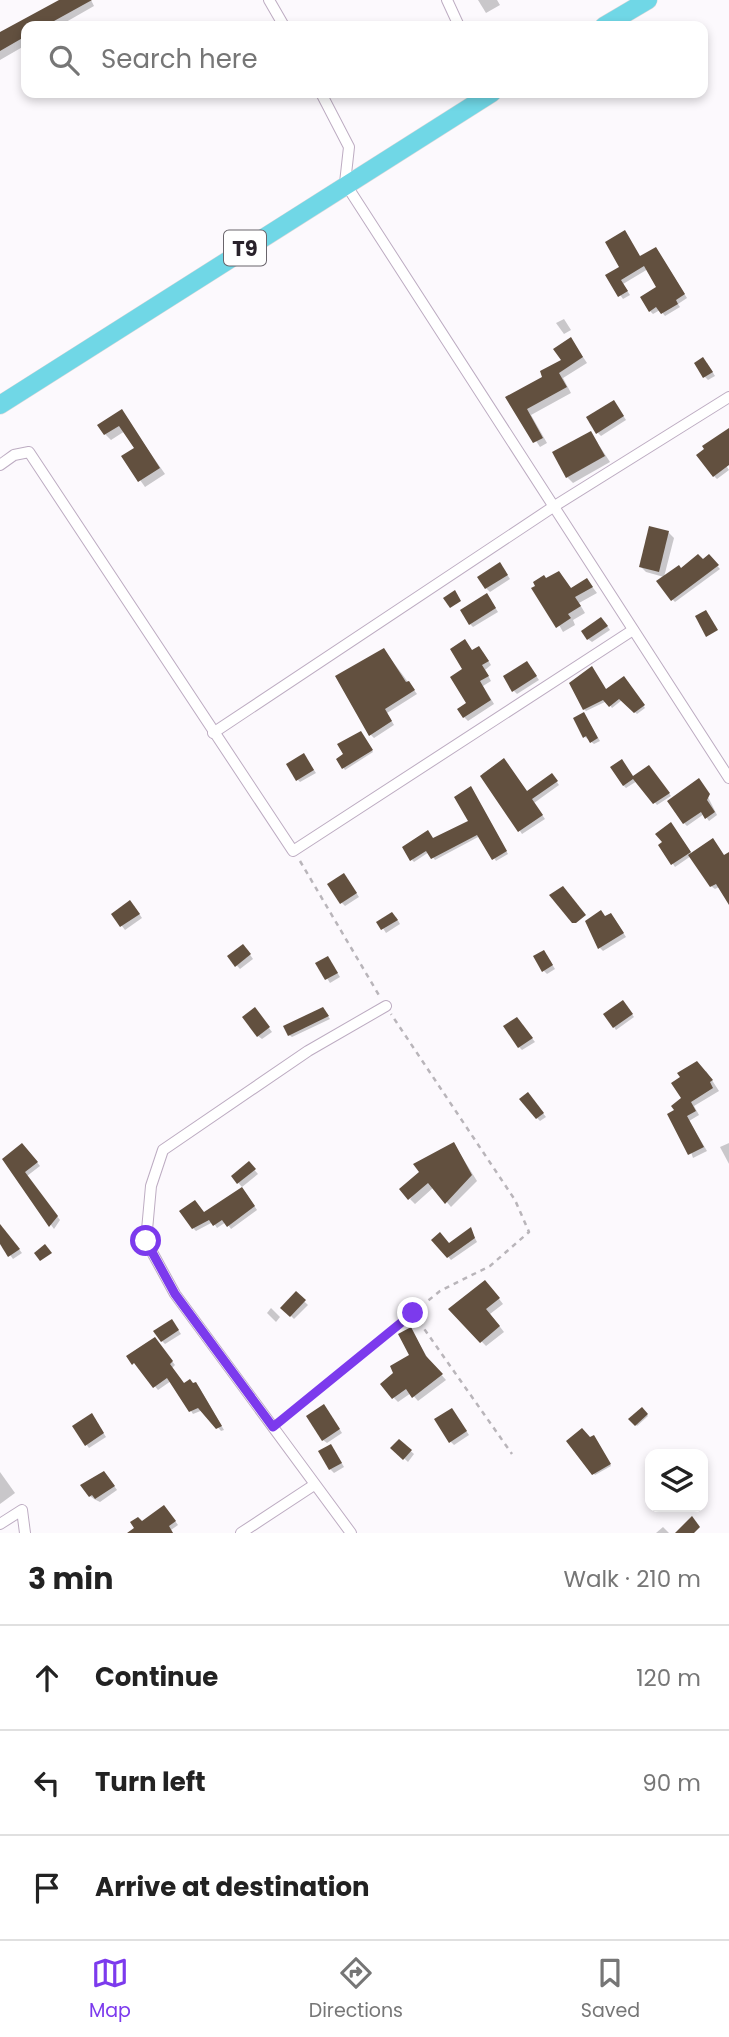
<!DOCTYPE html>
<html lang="en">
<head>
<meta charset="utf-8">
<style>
  :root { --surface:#fff; --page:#f6f6f6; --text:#222; --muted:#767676; --line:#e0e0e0; --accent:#7c3aed }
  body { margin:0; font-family:Poppins,sans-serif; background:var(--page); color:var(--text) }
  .controls { position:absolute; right:21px; bottom:21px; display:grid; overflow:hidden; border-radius:14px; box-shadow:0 4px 10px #0003 }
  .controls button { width:63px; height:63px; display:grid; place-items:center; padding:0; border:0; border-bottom:2px solid var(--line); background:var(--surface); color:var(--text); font:35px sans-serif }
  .stop { position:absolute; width:21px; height:21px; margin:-16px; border:5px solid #7c3aed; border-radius:50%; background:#fff }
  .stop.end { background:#7c3aed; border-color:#fff; box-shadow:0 2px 7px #0008 }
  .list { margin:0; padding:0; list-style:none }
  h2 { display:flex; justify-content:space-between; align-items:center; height:91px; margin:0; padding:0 28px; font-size:30px }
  h2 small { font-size:23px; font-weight:400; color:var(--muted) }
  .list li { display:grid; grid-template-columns:46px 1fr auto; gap:21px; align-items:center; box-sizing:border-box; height:105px; padding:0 28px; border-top:2px solid var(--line) }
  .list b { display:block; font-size:26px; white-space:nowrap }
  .list em { font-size:23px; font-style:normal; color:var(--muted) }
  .icon { flex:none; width:38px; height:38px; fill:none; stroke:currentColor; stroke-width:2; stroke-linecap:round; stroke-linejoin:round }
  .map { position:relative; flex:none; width:729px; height:1533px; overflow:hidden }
  .search { position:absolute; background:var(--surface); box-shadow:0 4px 10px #0003; left:21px; right:21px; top:21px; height:77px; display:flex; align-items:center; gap:18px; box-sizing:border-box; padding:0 24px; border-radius:14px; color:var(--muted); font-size:26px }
  .sheet { height:406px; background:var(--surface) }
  nav { display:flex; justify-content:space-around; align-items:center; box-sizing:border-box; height:98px; border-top:2px solid var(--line); background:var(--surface); font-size:19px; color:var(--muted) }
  nav a { display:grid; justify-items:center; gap:4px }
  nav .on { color:var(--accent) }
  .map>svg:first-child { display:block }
  .shadow { fill:#0003 }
  .building { fill:#62503f }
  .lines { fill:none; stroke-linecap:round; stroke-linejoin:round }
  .minor-casing { stroke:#bdacc2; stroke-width:12 }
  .trunk-casing { stroke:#d8d7d9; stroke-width:19 }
  .path { stroke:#b9b5ba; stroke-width:2.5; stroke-dasharray:5 5; stroke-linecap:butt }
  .minor { stroke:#fff; stroke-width:10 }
  .trunk { stroke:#70d7e6; stroke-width:18 }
  .route { stroke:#7c3aed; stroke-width:9 }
  .labels { text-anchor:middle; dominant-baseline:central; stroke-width:7; stroke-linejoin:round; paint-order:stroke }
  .shield { fill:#fff; stroke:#69646b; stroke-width:2 }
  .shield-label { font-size:21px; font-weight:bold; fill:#29222b }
</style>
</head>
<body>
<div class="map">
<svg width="729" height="1533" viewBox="0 0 729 1533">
  <rect width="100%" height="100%" fill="#fcf9fd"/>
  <!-- shadow -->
  <g class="shadow">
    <polygon points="61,0 91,0 94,6 59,26 26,26 26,45 0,60 0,35"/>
    <polygon points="478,0 497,0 500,5 486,13"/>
    <polygon points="659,253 687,298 678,304 680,307 665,316 660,310 653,314 650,311 659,287 648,269 623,284 630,295 623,299 607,276 641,258"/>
    <polygon points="564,319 571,330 564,334 556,323"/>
    <polygon points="571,339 587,363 563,378 571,393 531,415 547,443 540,447 508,398 545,377 563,361"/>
    <polygon points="707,363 715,376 708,380 705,377"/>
    <polygon points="617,406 626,420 601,436 598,433"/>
    <polygon points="121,411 165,474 145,487 124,457 137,449 125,431 111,440 105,434"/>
    <polygon points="729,430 729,457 723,461 729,470 717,479 714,476"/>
    <polygon points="591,433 610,462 573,483 567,477"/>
    <polygon points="668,532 674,538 664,577 646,572 641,567"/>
    <polygon points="709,556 720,569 675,602 672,599 682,569"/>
    <polygon points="503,568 510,579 490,592 486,588"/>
    <polygon points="559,573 572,590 587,580 597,593 579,603 585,613 573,620 575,625 563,632 537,586"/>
    <polygon points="490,599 498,612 473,627 470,624"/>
    <polygon points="605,623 610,630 592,642 588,639"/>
    <polygon points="465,641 473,652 483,652 491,665 485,670 491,681 483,686 494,704 468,721 464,717 468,704"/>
    <polygon points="384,650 417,694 387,713 394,725 374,738 371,735"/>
    <polygon points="530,667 539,680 517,694 514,691"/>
    <polygon points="626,681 645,708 637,714 622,700 612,708 607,701 586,711 584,709 607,691"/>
    <polygon points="584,714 600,741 594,744 585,737 575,718"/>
    <polygon points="362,734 373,752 345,770 338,760"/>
    <polygon points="306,758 316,773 300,782 298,780"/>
    <polygon points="503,760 527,793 554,778 559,785 534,803 545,819 522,834 482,774"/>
    <polygon points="612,768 634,778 652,770 671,796 657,805 637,781 626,788 623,785"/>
    <polygon points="701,783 717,815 709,821 704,814 687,826 684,823"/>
    <polygon points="473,791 508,854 496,861 480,836 435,860 429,852 414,862 412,860 433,840 470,821"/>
    <polygon points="673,827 692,854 725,856 729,854 729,900 719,887 715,889 711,886 691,856 675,867 673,864"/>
    <polygon points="347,879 359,897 345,906 342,903"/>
    <polygon points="134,906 142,918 125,930 113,914"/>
    <polygon points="396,917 400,924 386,933 379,922"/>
    <polygon points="606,918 614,918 626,937 603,951 600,948"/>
    <polygon points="246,949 253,959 240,969 229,957"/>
    <polygon points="547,956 555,969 547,974 544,971"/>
    <polygon points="328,958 340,977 330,983 318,964"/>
    <polygon points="625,1005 634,1017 616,1030 614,1027"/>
    <polygon points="325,1012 330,1019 292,1037 289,1035"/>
    <polygon points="258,1013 272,1032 262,1039 258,1036"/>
    <polygon points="520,1023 535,1042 522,1050 519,1047"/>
    <polygon points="706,1071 719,1091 694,1106 699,1115 689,1121 707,1151 693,1158 677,1111"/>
    <polygon points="531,1098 546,1117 540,1121 537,1118"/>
    <polygon points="729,1143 729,1164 720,1147"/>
    <polygon points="454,1144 477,1181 451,1207 434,1187 415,1204 410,1199"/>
    <polygon points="26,1149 40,1166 27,1176 60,1220 54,1229 4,1160"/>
    <polygon points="249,1164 258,1174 242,1187 233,1177"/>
    <polygon points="245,1192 257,1210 231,1229 226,1222 217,1228 213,1222 196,1231 193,1228 204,1214"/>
    <polygon points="0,1225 22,1253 13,1259 0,1241"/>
    <polygon points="471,1230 477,1242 451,1260 433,1240 449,1245"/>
    <polygon points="490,1287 503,1304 490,1314 504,1332 486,1346 450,1309"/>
    <polygon points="296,1294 308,1305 294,1319 283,1308"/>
    <polygon points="271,1308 280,1317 276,1322 267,1313"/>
    <polygon points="175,1325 181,1334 165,1344 162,1341"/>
    <polygon points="411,1330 430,1362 446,1380 418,1401 411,1393 398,1402 394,1398 411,1356"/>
    <polygon points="158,1343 175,1365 172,1368 184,1384 196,1384 199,1387 224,1430 221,1431 203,1410 193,1414 171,1381 158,1390 129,1356"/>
    <polygon points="642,1409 648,1416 637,1426 631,1419"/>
    <polygon points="327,1410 342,1433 327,1443 323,1440"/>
    <polygon points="455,1414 469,1435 454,1445 450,1441"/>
    <polygon points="95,1419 106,1437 89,1448 86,1444"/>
    <polygon points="595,1438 611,1466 595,1475 568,1442"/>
    <polygon points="399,1441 414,1454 408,1462 393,1448"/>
    <polygon points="334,1450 344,1467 334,1473 330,1469"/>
    <polygon points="0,1472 15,1493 0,1504"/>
    <polygon points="107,1476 117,1490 100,1502 94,1499 90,1496"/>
    <polygon points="167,1510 178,1525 171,1530 173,1533 140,1533 142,1523"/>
    <polygon points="663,1527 669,1533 656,1533"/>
  </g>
  <!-- building -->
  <g class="building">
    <polygon points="59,0 92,0 45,26 26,26 26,36 0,51 0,32"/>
    <polygon points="625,230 640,256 656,247 685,294 676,300 678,304 661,314 656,307 649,312 640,297 656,287 644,266 621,280 628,291 618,297 605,275 619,267 605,242"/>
    <polygon points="571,337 583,357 559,373 567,387 527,409 543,438 533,443 505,397 542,377 540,371 561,360 553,349"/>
    <polygon points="703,357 713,372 703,378 694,363"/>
    <polygon points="614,400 624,416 596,434 586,417"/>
    <polygon points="122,409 160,468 138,482 121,456 134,448 119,426 104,435 97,425"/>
    <polygon points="729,428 729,465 713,477 696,455 704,449 702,446"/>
    <polygon points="591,431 605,456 566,478 552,452"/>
    <polygon points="649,526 669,531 659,572 639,567"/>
    <polygon points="698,554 703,559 709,554 719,565 671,601 656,581 679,565 681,568"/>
    <polygon points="500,562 508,575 485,589 477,577"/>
    <polygon points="559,571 571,588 587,578 593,587 575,597 581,606 568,614 571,618 556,628 531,588 535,586 533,582 544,575 546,578"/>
    <polygon points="455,590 461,601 450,608 443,598"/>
    <polygon points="487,593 496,608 469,625 460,610"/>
    <polygon points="706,610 718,630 706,637 695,616"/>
    <polygon points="601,617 608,626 587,640 581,631"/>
    <polygon points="465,639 472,650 479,646 489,661 482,665 489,676 480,681 491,700 463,718 457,709 466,703 450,677 462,669 450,649"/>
    <polygon points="384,648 406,682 409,681 415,690 385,709 392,721 369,736 335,676"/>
    <polygon points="527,661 537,676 512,692 503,676"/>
    <polygon points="592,666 606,689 624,676 645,705 634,713 619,699 609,707 603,700 583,710 569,683"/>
    <polygon points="584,712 598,738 590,743 586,736 583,738 573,718"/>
    <polygon points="361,731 373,750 342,769 336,759 343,754 337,744"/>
    <polygon points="304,753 314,770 296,781 286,764"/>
    <polygon points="504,758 527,791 552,773 558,781 532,799 543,815 518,832 480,776"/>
    <polygon points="622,759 633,776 649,765 670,793 653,804 633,779 623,786 610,767"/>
    <polygon points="699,778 710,794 707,800 715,812 705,819 701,812 683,824 667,801"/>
    <polygon points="471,786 507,851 492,860 477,835 431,859 426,851 410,861 402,847 428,830 433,838 468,821 454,797"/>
    <polygon points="671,822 691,852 671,865 658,845 662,842 655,834"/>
    <polygon points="713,838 724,855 729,852 729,905 716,884 710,887 688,855"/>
    <polygon points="344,873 357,893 340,904 327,884"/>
    <polygon points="563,886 586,915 576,923 572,923 549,895"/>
    <polygon points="130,900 140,914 120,927 111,914"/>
    <polygon points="601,910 605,916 611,913 624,933 598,949 585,921"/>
    <polygon points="392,912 398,920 381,930 376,922"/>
    <polygon points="243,944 251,954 235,967 227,956"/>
    <polygon points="544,950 553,965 542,972 533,956"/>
    <polygon points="328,956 338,973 325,980 315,963"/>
    <polygon points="623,1000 633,1014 613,1028 603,1014"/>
    <polygon points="255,1007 270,1027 257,1037 242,1017"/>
    <polygon points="323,1007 329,1016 288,1036 283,1026"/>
    <polygon points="517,1017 533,1038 518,1048 503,1026"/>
    <polygon points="697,1061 713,1080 710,1082 713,1088 691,1102 696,1111 687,1116 704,1147 688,1155 667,1114 674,1110 671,1106 681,1098 671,1083 680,1077 677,1073"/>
    <polygon points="528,1092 544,1113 536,1119 519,1099"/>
    <polygon points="454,1142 472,1175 445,1204 428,1183 408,1200 399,1189 419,1172 413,1164"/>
    <polygon points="22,1143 38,1162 25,1172 58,1216 49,1227 2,1159"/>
    <polygon points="249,1161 256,1169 237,1184 231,1176"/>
    <polygon points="242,1187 255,1206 227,1227 222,1220 213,1226 209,1220 192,1229 179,1211 195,1200 204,1212"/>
    <polygon points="0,1224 20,1249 8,1257 0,1244"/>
    <polygon points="471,1227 475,1238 447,1258 431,1240 440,1232 449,1243"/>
    <polygon points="45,1244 52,1253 40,1261 34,1253"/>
    <polygon points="485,1280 500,1298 486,1309 500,1326 480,1343 448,1309"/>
    <polygon points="296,1291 306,1300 290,1317 280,1308"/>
    <polygon points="172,1319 179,1330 161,1342 153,1331"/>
    <polygon points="411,1327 426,1356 443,1374 412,1398 406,1389 392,1399 380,1384 393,1373 390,1366 409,1355 398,1334"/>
    <polygon points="155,1337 173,1361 170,1364 184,1383 190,1379 193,1383 196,1382 222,1426 216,1429 198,1408 189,1412 167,1378 153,1388 134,1363 132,1365 126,1356"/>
    <polygon points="324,1404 340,1429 322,1441 306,1416"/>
    <polygon points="642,1407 648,1414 635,1426 628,1419"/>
    <polygon points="452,1408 467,1431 449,1443 434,1419"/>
    <polygon points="92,1413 104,1433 85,1446 72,1426"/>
    <polygon points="582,1428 590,1437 594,1435 611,1464 592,1475 566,1441"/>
    <polygon points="399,1439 412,1450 403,1460 390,1448"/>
    <polygon points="331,1444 342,1463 329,1470 318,1451"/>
    <polygon points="104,1471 115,1486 95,1499 92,1495 89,1497 80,1485"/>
    <polygon points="164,1505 176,1521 169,1526 173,1533 127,1533 134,1528 130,1522 138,1517 142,1521"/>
    <polygon points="692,1516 700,1527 694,1533 675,1533"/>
  </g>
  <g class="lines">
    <defs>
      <g id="minor">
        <polyline points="269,0 284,26"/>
        <polyline points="447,0 459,26"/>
        <polyline points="321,93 349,147 345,183 729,778"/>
        <polyline points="0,465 14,455 29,452 293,851 633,630"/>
        <polyline points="213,733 553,507 729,397"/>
        <polyline points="0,1524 22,1510 25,1533"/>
        <polyline points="241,1533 314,1485"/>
        <polyline points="351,1533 175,1294 146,1241 151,1186 163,1150 308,1051 386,1006"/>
      </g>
      <g id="trunk">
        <polyline points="604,26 648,0"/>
        <polyline points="0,405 492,93"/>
      </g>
    </defs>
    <!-- minor casing -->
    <use href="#minor" class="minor-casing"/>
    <!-- trunk casing -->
    <use href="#trunk" class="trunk-casing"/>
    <!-- path -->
    <g class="path">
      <polyline points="300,861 380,997"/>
      <polyline points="413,1313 512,1454"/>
      <polyline points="281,1420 440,1291 490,1266 529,1232 515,1200 391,1014"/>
    </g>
    <!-- minor -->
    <use href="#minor" class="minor"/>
    <!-- trunk -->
    <use href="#trunk" class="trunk"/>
  </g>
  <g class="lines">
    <!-- route -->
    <polyline class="route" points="146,1241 175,1294 273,1427 413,1313"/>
  </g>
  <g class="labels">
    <!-- shield labels -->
    <rect class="shield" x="224" y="230.5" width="42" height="35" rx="5"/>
    <g class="shield-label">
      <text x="245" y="248">T9</text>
    </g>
  </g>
</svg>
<div class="controls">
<button><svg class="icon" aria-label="layers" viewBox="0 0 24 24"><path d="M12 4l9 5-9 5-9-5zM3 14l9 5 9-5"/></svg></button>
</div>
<div class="stop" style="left:146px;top:1241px"></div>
<div class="stop end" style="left:413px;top:1313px"></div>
<div class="search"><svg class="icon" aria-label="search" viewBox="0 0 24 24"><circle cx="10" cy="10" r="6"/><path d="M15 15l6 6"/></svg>Search here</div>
</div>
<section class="sheet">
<h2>3 min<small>Walk · 210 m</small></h2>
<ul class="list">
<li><svg class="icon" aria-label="ahead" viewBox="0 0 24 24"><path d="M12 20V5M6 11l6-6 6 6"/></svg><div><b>Continue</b></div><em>120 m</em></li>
<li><svg class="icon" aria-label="left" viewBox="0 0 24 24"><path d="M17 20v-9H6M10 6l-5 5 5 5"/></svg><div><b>Turn left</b></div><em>90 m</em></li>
<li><svg class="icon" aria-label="arrive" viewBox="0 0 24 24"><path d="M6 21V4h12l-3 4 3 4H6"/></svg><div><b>Arrive at destination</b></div></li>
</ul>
</section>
<nav>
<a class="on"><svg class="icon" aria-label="map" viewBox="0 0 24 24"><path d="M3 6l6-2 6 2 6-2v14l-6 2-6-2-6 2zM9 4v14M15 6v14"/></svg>Map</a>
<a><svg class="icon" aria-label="directions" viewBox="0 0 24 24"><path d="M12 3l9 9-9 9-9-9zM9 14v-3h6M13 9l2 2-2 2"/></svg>Directions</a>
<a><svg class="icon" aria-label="saved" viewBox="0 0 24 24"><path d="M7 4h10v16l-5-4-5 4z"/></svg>Saved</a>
</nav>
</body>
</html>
